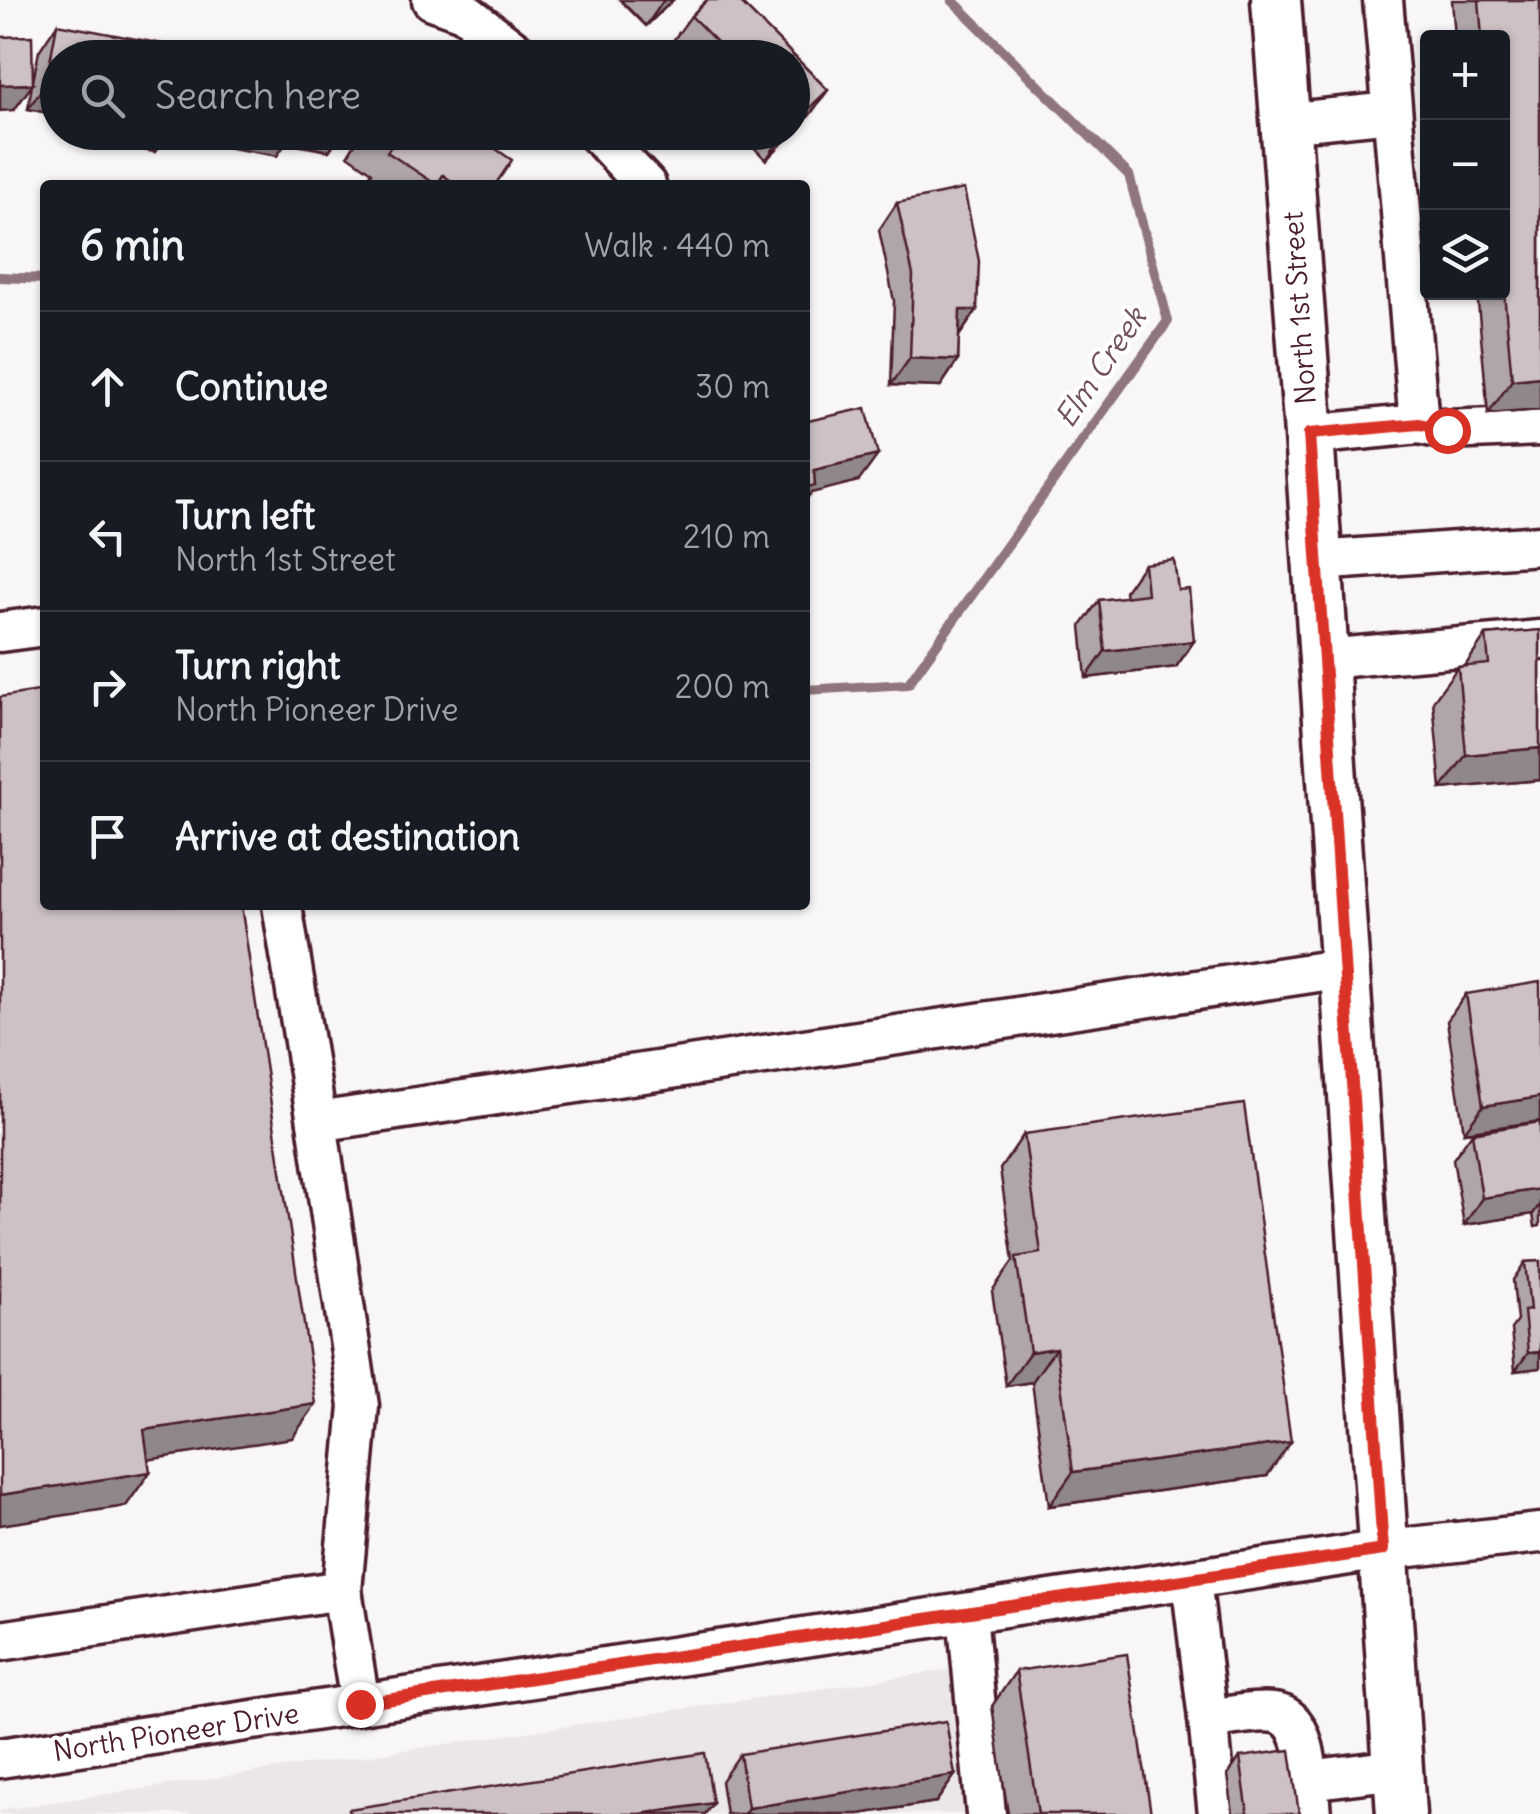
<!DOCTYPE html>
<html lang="en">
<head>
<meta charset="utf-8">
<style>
  :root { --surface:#171b24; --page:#20242c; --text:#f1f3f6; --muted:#9ea1a6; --line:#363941 }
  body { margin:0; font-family:Delius,sans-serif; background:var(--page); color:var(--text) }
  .controls { position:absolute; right:30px; top:30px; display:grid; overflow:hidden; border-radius:10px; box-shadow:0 2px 8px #0004 }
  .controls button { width:90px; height:90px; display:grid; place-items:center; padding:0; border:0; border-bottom:2px solid var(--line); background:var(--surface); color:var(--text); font:50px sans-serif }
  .stop { position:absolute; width:30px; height:30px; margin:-22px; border:8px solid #d93025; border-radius:50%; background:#fff }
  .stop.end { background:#d93025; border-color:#fff; box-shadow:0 2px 10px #0008 }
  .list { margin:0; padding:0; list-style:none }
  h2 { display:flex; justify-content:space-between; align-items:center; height:130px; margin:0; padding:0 40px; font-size:42px }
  h2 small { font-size:32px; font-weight:400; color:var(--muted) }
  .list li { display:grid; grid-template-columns:65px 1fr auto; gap:30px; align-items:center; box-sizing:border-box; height:150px; padding:0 40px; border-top:2px solid var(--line) }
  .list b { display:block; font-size:38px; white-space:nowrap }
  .list p { margin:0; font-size:32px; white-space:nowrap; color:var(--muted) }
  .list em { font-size:32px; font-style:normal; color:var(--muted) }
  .icon { flex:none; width:55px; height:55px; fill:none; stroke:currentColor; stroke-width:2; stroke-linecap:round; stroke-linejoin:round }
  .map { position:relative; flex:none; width:1540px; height:1814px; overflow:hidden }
  .search { position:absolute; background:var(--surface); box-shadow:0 2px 8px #0004; left:40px; top:40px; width:770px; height:110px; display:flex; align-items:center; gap:25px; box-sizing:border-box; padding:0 35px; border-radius:55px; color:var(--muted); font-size:38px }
  .panel { position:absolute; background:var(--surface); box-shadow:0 2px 8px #0004; left:40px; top:180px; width:770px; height:730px; border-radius:10px }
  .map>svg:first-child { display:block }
  .built { fill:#ebe6e8 }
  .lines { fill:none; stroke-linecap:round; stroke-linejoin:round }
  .stream { stroke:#8f747b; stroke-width:10 }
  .minor-casing { stroke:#4a1f2b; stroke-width:45 }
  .major-casing { stroke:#4a1f2b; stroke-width:55 }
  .minor { stroke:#fff; stroke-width:38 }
  .major { stroke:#fff; stroke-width:48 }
  .wall { fill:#b0a6a9; stroke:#4a1f2b; stroke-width:2.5 }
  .shaded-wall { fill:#908789; stroke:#4a1f2b; stroke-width:2.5 }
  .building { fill:#cdc1c4; stroke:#4a1f2b; stroke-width:2.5 }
  .route { stroke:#d93025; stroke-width:12 }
  .labels { text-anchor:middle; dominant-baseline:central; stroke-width:8; stroke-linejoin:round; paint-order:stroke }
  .street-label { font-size:28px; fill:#4a1f2b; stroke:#fff }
  .water-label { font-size:30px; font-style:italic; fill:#72515a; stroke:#fff }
</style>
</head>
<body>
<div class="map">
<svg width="1540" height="1814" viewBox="0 0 1540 1814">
  <rect width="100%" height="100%" fill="#f8f6f7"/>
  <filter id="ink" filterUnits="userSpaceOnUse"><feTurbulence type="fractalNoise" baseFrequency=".01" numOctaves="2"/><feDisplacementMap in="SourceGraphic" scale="20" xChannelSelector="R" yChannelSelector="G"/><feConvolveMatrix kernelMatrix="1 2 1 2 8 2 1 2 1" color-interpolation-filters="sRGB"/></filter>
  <g filter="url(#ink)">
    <!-- built -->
    <polygon class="built" points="961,1668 972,1814 0,1814 0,1810"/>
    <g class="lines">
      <!-- stream -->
      <g class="stream">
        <polyline points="0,277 45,279"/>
        <polyline points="805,690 908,684 1168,321 1129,175 952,0"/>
      </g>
      <defs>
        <g id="minor">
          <polyline points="432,0 463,11 524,58"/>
          <polyline points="1284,123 1392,112"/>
          <polyline points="596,132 646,185"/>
          <polyline points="1419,424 1447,430 1540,426"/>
          <polyline points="1309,435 1419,424 1383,0"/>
          <polyline points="1317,561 1540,545"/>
          <polyline points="0,632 45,626"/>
          <polyline points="1324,659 1540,640"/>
          <polyline points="282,905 317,1122 1344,968"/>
          <polyline points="1191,1579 1208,1719"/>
          <polyline points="342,1590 360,1704"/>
          <polyline points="967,1613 986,1814"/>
          <polyline points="0,1641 342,1590 359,1406 317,1122"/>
          <polyline points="0,1758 1383,1550 1540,1533"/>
          <polyline points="1308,1780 1398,1769"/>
          <path d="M 1218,1814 L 1208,1719 C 1225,1717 1264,1709 1279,1714 C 1310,1722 1308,1788 1311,1814"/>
        </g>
        <polyline id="major" points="1276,0 1309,435 1401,1814"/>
      </defs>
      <!-- minor casing -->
      <use href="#minor" class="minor-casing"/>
      <!-- major casing -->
      <use href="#major" class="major-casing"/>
      <!-- minor -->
      <use href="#minor" class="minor"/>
      <!-- major -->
      <use href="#major" class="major"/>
    </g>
    <!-- wall -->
    <g class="wall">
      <polygon points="620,0 673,0 646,26"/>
      <polygon points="707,0 738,0 828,90 809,116 766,160 739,132 792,132 792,58 688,58 672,42 691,16"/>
      <polygon points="1452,0 1540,0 1540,410 1488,414 1477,292 1502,292 1502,38 1455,38"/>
      <polygon points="57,24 58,115 28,109 32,85 14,110 33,82 39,51"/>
      <polygon points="252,44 327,58 242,58"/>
      <polygon points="362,132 471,132 495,185 378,185 368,178 372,172 348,155"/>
      <polygon points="897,203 977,310 959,336 958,360 940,387 891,385 894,301 879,230"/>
      <polygon points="1144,564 1178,590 1194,641 1176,667 1086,678 1081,626 1099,600 1126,597 1125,591"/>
      <polygon points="1540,630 1540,780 1441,789 1433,701 1458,667 1465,666 1486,635"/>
      <polygon points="1466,994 1540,1121 1464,1132 1447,1021"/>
      <polygon points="1540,1122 1540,1226 1535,1227 1533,1214 1464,1225 1453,1159 1472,1133"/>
      <polygon points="1024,1134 1267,1476 1049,1506 1032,1382 1006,1386 992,1291 1013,1261 1000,1169"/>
      <polygon points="1540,1261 1540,1368 1515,1371 1511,1329 1517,1321 1513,1280 1525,1262"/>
      <polygon points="1016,1671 1151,1814 1008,1814 992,1706"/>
      <polygon points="740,1754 955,1775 936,1802 859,1814 726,1814 721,1781"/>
      <polygon points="1240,1757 1299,1814 1233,1814 1228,1775"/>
    </g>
    <!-- shaded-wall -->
    <g class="shaded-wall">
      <polygon points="664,0 673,0 646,26"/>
      <polygon points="46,83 58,85 58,115 28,109"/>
      <polygon points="33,84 14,110 0,111 0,85"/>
      <polygon points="828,90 809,116 766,160 784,133 792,132 792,125"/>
      <polygon points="78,132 168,132 155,152 75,137"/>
      <polygon points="190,132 342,132 329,151 286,143 277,156 185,140"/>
      <polygon points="960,310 977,310 959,336"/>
      <polygon points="910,358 958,360 940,387 891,385"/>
      <polygon points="1540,377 1540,410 1488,414 1512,380"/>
      <polygon points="878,455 859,481 811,493 805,501 805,482 814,470"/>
      <polygon points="1194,641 1176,667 1086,678 1105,651"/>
      <polygon points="1540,748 1540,780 1441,789 1466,755"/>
      <polygon points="1540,1097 1540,1121 1464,1132 1483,1106"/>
      <polygon points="1540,1189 1540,1204 1533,1214 1464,1225 1482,1198"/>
      <polygon points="1056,1348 1032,1382 1006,1386 1030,1352"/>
      <polygon points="1540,1352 1540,1368 1515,1371 1528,1353"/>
      <polygon points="316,1404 292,1438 120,1464 144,1430"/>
      <polygon points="1291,1442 1267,1476 1049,1506 1073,1472"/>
      <polygon points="150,1472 126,1506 0,1525 0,1495"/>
      <polygon points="955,1775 936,1802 859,1814 744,1814 748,1808"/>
      <polygon points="713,1803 705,1814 640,1814"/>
    </g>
    <!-- building -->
    <g class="building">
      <polygon points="707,0 738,0 828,90 792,125 792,58 726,58 719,51 723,48 691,16"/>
      <polygon points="1479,0 1540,0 1540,377 1512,380 1502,270 1502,38 1482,38"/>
      <polygon points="57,24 189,49 187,58 58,58 58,85 46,83"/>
      <polygon points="32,36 33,84 0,85 0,37"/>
      <polygon points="252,44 327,58 249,58"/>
      <polygon points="215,53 240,58 214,58"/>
      <polygon points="372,132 471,132 512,160 495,185 457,185 443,175 437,185 387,152 391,146"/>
      <polygon points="964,189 979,261 977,310 960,310 958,360 910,358 913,275 897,203"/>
      <polygon points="866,408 878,455 814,470 815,486 805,486 805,417 807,417 808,421"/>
      <polygon points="1174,560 1178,590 1189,589 1194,641 1105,651 1099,600 1147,594 1144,564"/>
      <polygon points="1540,630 1540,748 1466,755 1458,667 1489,664 1486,635"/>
      <polygon points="45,690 45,905 241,905 316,1404 144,1430 150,1472 0,1495 0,697"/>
      <polygon points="1540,982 1540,1097 1483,1106 1466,994"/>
      <polygon points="1244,1104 1291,1442 1073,1472 1056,1348 1030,1352 1016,1257 1041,1253 1024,1134"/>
      <polygon points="1540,1122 1540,1189 1482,1198 1472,1133"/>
      <polygon points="1540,1261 1540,1352 1528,1353 1524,1311 1530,1310 1525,1262"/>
      <polygon points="1127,1654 1151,1814 1038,1814 1016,1671"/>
      <polygon points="946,1721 955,1775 748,1808 740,1754"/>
      <polygon points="1290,1750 1299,1814 1248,1814 1240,1757"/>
      <polygon points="705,1753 713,1803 640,1814 350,1814 349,1809"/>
    </g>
  </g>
  <g class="lines" filter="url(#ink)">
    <!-- route -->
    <polyline class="route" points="360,1704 1383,1550 1309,434 1419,424 1447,430"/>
  </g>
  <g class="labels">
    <!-- street labels -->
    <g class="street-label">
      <text transform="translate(1299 308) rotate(-94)">North 1st Street</text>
      <text transform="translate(176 1732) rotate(-9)">North Pioneer Drive</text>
    </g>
    <!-- water labels -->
    <g class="water-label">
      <text transform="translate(1100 367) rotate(-56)">Elm Creek</text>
    </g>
  </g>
</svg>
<div class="controls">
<button>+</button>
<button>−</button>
<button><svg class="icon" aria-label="layers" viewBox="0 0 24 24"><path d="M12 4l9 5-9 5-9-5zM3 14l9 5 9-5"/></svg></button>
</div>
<div class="stop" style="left:1447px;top:430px"></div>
<div class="stop end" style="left:360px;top:1704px"></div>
<div class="search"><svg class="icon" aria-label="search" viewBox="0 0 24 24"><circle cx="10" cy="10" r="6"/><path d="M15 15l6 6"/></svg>Search here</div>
<section class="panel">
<h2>6 min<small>Walk · 440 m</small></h2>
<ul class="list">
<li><svg class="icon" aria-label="ahead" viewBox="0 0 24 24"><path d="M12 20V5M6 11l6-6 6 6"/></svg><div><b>Continue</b></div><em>30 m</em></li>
<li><svg class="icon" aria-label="left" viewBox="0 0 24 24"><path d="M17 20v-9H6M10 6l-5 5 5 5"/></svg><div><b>Turn left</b><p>North 1st Street</p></div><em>210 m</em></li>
<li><svg class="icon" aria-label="right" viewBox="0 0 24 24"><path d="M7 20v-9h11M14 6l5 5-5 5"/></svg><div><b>Turn right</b><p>North Pioneer Drive</p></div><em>200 m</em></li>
<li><svg class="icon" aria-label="arrive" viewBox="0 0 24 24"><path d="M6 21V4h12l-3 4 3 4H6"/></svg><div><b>Arrive at destination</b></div></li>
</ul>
</section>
</div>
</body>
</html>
